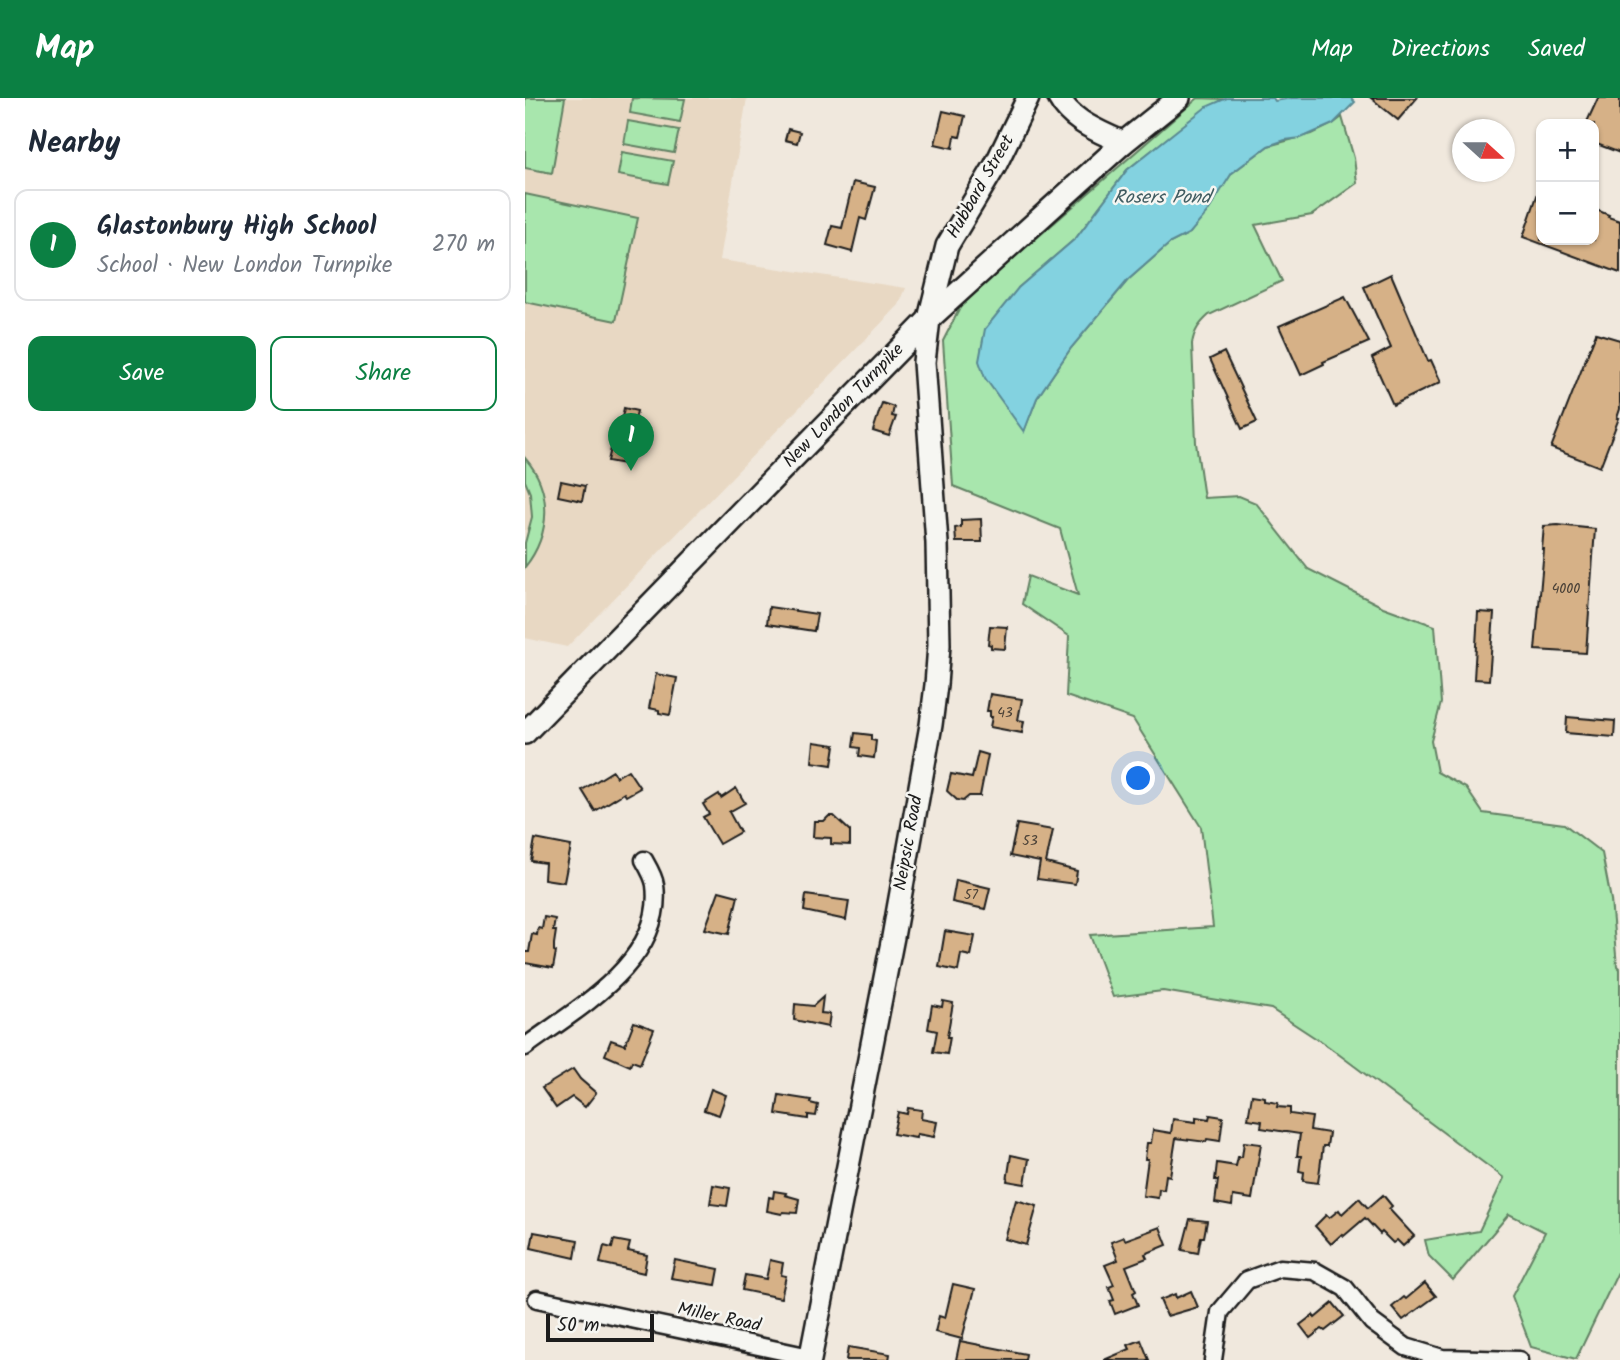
<!DOCTYPE html>
<html lang="en">
<head>
<meta charset="utf-8">
<style>
  :root { --surface:#fff; --page:#f2f2f3; --text:#1f2937; --muted:#747a83; --line:#e0e1e3; --accent:#0b8043 }
  body { margin:0; font-family:Kalam,sans-serif; background:var(--page); color:var(--text) }
  .controls { position:absolute; right:21px; top:21px; display:grid; overflow:hidden; border-radius:14px; box-shadow:0 2px 5px #0004 }
  .controls button { width:63px; height:63px; display:grid; place-items:center; padding:0; border:0; border-bottom:2px solid var(--line); background:var(--surface); color:var(--text); font:35px sans-serif }
  .compass { position:absolute; left:927px; top:21px; width:63px; height:63px; border-radius:50%; background:var(--surface); box-shadow:0 2px 5px #0004; rotate:111deg }
  .scale { position:absolute; left:21px; bottom:18px; width:108px; box-sizing:border-box; padding-left:7px; border:4px solid #1c1c1c; border-top:0; font-size:19px; line-height:24px; white-space:nowrap; color:#1c1c1c; -webkit-text-stroke:5px #f6f6f2; paint-order:stroke }
  .you { position:absolute; left:614px; top:681px; width:24px; height:24px; margin:-18px; border:5px solid #fff; border-radius:50%; background:#1a73e8; box-shadow:0 0 0 10px #1a73e833 }
  .badge { display:grid; place-items:center; width:46px; height:46px; border-radius:50%; background:var(--accent); color:#fff; font-size:23px; font-weight:700 }
  .pin { position:absolute; translate:-50% -58px; filter:drop-shadow(0 2px 4px #0008) }
  .pin::after { content:''; position:absolute; top:37px; width:24px; height:21px; background:inherit; clip-path:polygon(0 0,100% 0,50% 100%) }
  .list { margin:0; padding:0; list-style:none }
  h2 { display:flex; justify-content:space-between; align-items:center; height:91px; margin:0; padding:0 28px; font-size:30px }
  h2 small { font-size:23px; font-weight:400; color:var(--muted) }
  .list li { display:grid; grid-template-columns:46px 1fr auto; gap:21px; align-items:center; box-sizing:border-box; height:112px; margin:0 14px 14px; padding:0 14px; border:2px solid var(--line); border-radius:14px }
  .list b { display:block; font-size:26px; white-space:nowrap }
  .list p { margin:0; font-size:23px; white-space:nowrap; color:var(--muted) }
  .list em { font-size:23px; font-style:normal; color:var(--muted) }
  .actions { display:flex; gap:14px; padding:21px 28px }
  .actions a { flex:1; padding:16px 0; border:2px solid var(--accent); border-radius:14px; text-align:center; font-size:24px; color:var(--accent) }
  .actions .main { background:var(--accent); color:#fff }
  .map { position:relative; flex:none; width:1095px; height:1262px; overflow:hidden }
  header { display:flex; align-items:center; gap:42px; box-sizing:border-box; height:98px; padding:0 35px; background:var(--accent); color:#fff }
  header strong { font-size:33px }
  nav { display:flex; gap:38px; margin-inline-start:auto; font-size:24px }
  main { display:flex }
  aside { flex:1; background:var(--surface) }
  .map>svg:first-child { display:block }
  .built { fill:#e8d8c3 }
  .green { fill:#a8e6ad; stroke:#628164; stroke-width:2 }
  .water { fill:#83d2e0; stroke:#5a8992; stroke-width:2 }
  .building { fill:#d6b187; stroke:#1c1c1c; stroke-width:2 }
  .lines { fill:none; stroke-linecap:round; stroke-linejoin:round }
  .minor-casing { stroke:#1c1c1c; stroke-width:21 }
  .tertiary-casing { stroke:#1c1c1c; stroke-width:26 }
  .minor { stroke:#f6f6f2; stroke-width:16 }
  .tertiary { stroke:#f6f6f2; stroke-width:21 }
  .labels { text-anchor:middle; dominant-baseline:central; stroke-width:5; stroke-linejoin:round; paint-order:stroke }
  .number-label { font-size:14px; fill:#4a4137 }
  .street-label { font-size:18px; fill:#1c1c1c; stroke:#f6f6f2 }
  .water-label { font-size:19px; font-style:italic; fill:#405c61; stroke:#f6f6f2 }
</style>
</head>
<body>
<header>
<strong>Map</strong>
<nav><a>Map</a><a>Directions</a><a>Saved</a></nav>
</header>
<main>
<aside>
<h2>Nearby<small></small></h2>
<ul class="list">
<li><span class="badge">1</span><div><b>Glastonbury High School</b><p>School · New London Turnpike</p></div><em>270 m</em></li>
</ul>
<div class="actions"><a class="main">Save</a><a>Share</a></div>
</aside>
<div class="map">
<svg width="1095" height="1262" viewBox="0 0 1095 1262">
  <rect width="100%" height="100%" fill="#f0e8dd"/>
  <filter id="ink" filterUnits="userSpaceOnUse"><feTurbulence type="fractalNoise" baseFrequency=".0143" numOctaves="2"/><feDisplacementMap in="SourceGraphic" scale="14" xChannelSelector="R" yChannelSelector="G"/><feConvolveMatrix kernelMatrix="1 2 1 2 8 2 1 2 1" color-interpolation-filters="sRGB"/></filter>
  <g filter="url(#ink)">
    <!-- built -->
    <polygon class="built" points="0,0 222,0 195,162 381,190 374,207 42,549 0,540"/>
    <!-- green -->
    <g class="green">
      <polygon points="0,0 40,0 27,75 0,70"/>
      <polygon points="107,0 160,1 155,24 105,15"/>
      <path d="M 673,0 L 700,1 L 681,10 L 602,72 L 551,140 L 493,190 L 499,333 L 512,300 L 546,250 L 603,182 L 645,145 L 665,135 L 707,75 L 743,48 L 787,36 L 808,26 L 817,19 L 829,60 L 832,85 L 787,117 L 730,127 L 757,183 L 684,217 C 674,226 669,233 667,246 L 671,345 L 679,400 L 714,398 L 731,405 L 783,471 L 858,509 L 910,528 L 916,605 L 906,643 L 912,674 L 941,690 L 958,715 L 1039,726 L 1077,755 L 1086,802 L 1092,868 L 1095,871 L 1095,1170 L 1051,1261 L 1006,1249 L 987,1198 L 1020,1134 L 984,1116 L 928,1182 L 904,1158 L 900,1142 L 954,1133 L 979,1080 L 804,949 L 746,911 L 638,893 L 588,899 L 565,837 L 688,829 L 676,729 L 608,621 L 541,598 L 544,538 L 497,506 L 503,478 L 553,497 L 535,431 L 428,388 L 418,243 L 438,204 Z"/>
      <polygon points="103,23 154,32 149,55 99,46"/>
      <polygon points="97,54 148,63 143,86 93,77"/>
      <polygon points="0,96 113,120 91,223 0,204"/>
      <path d="M 0,360 C 28,392 26,436 0,469 L 0,445 L 7,419 L 5,395 L 0,383 Z"/>
    </g>
    <!-- water -->
    <polygon class="water" points="702,0 748,0 750,3 767,0 826,0 830,4 808,26 776,40 760,42 743,48 707,75 682,115 665,135 645,145 603,182 546,250 512,300 499,334 460,280 454,263 460,231 493,190 551,140 602,72 681,9"/>
    <!-- building -->
    <g class="building">
      <polygon points="846,0 892,0 873,22"/>
      <polygon points="1073,0 1095,0 1095,55 1069,45 1069,26 1061,26"/>
      <polygon points="418,13 440,18 435,39 430,38 428,50 410,46"/>
      <polygon points="263,31 275,34 272,45 260,42"/>
      <polygon points="328,84 350,89 341,122 335,120 327,154 302,147 307,128 317,130"/>
      <polygon points="1015,89 1016,142 1069,142 1069,111 1084,117 1083,119 1095,123 1095,175 998,139"/>
      <polygon points="866,176 903,263 906,262 916,284 868,307 847,260 866,250 839,189"/>
      <polygon points="820,199 844,244 798,264 799,266 776,277 754,228"/>
      <polygon points="1071,235 1095,242 1095,311 1092,320 1094,320 1075,369 1026,350"/>
      <polygon points="699,254 732,324 717,331 685,261"/>
      <polygon points="357,305 369,309 367,318 371,319 364,338 348,333"/>
      <polygon points="99,310 112,313 100,366 83,363 89,338 93,339"/>
      <polygon points="36,383 60,388 57,403 33,398"/>
      <polygon points="456,421 457,444 431,444 430,430 436,429 436,422"/>
      <polygon points="1033,427 1070,431 1061,555 1010,552 1019,451 1017,451 1019,428"/>
      <polygon points="244,509 292,516 289,533 242,526"/>
      <polygon points="953,514 969,515 964,582 949,581"/>
      <polygon points="465,528 482,529 480,551 466,550 466,547 463,546"/>
      <polygon points="131,576 152,580 145,617 134,615 134,612 124,610"/>
      <polygon points="465,596 497,601 493,622 499,623 497,635 465,629 467,619 465,619 465,613 462,613"/>
      <polygon points="1042,619 1090,623 1089,639 1041,635"/>
      <polygon points="330,635 346,637 346,642 351,643 349,660 334,658 335,650 328,649"/>
      <polygon points="289,644 310,647 307,667 287,664"/>
      <polygon points="453,654 463,657 455,698 444,698 438,703 432,702 422,693 426,676 447,680"/>
      <polygon points="103,672 115,690 101,698 99,695 70,713 57,692 88,673 91,679"/>
      <polygon points="211,690 220,705 204,714 215,734 194,746 178,719 184,716 178,706 194,696 196,700"/>
      <polygon points="304,718 309,718 325,733 325,747 306,746 306,740 288,739 289,723 299,723"/>
      <polygon points="492,726 528,732 521,765 552,773 550,786 512,781 515,764 485,758"/>
      <polygon points="10,741 46,748 39,784 19,781 20,765 6,763"/>
      <polygon points="431,782 465,790 460,811 427,804"/>
      <polygon points="194,793 213,798 204,836 180,831"/>
      <polygon points="281,797 324,803 321,822 279,813"/>
      <polygon points="19,819 30,821 28,833 31,833 29,846 29,853 31,854 28,870 0,865 0,854 4,854 7,836 12,837 13,830 17,831"/>
      <polygon points="420,833 450,838 446,858 436,856 433,873 414,869"/>
      <polygon points="298,899 296,915 305,916 303,929 269,922 270,906 288,908"/>
      <polygon points="418,903 428,905 422,939 425,939 422,956 408,954 412,933 403,931 407,907 417,909"/>
      <polygon points="109,924 129,931 115,966 107,963 105,968 80,957 86,942 100,947"/>
      <polygon points="48,971 55,981 71,995 60,1009 47,999 31,1010 17,990"/>
      <polygon points="186,991 201,997 194,1017 179,1012"/>
      <polygon points="254,997 286,1002 285,1005 293,1007 291,1018 283,1017 283,1021 251,1016"/>
      <polygon points="727,997 740,999 740,1003 753,1005 752,1009 765,1010 765,1016 787,1019 785,1032 804,1035 802,1048 798,1048 793,1085 778,1083 779,1074 774,1073 776,1058 772,1058 775,1036 736,1030 737,1023 723,1021"/>
      <polygon points="383,1010 397,1012 396,1021 412,1024 409,1039 392,1036 391,1040 368,1036 373,1014 382,1016"/>
      <polygon points="685,1017 698,1019 695,1043 682,1041 681,1044 651,1040 645,1078 641,1077 639,1092 634,1091 633,1100 618,1098 623,1061 620,1061 622,1045 626,1045 628,1032 646,1035 648,1021 671,1024 671,1019 684,1021"/>
      <polygon points="719,1044 736,1046 727,1101 708,1098 707,1108 690,1105 693,1082 690,1082 692,1065 711,1068 713,1059 717,1059"/>
      <polygon points="486,1057 504,1061 500,1086 482,1083"/>
      <polygon points="188,1087 205,1090 202,1108 185,1106"/>
      <polygon points="249,1093 261,1095 260,1097 274,1101 272,1115 258,1114 257,1116 242,1113 244,1099 248,1100"/>
      <polygon points="858,1097 867,1108 864,1111 889,1138 878,1148 872,1142 868,1145 857,1134 855,1136 840,1120 819,1138 817,1136 806,1146 790,1128 801,1117 804,1120 814,1112 817,1116 834,1100 843,1110"/>
      <polygon points="491,1102 512,1108 501,1147 480,1141"/>
      <polygon points="665,1121 682,1123 679,1139 676,1139 673,1155 657,1152"/>
      <polygon points="635,1129 642,1147 620,1156 622,1160 601,1168 611,1193 608,1195 613,1207 590,1216 585,1203 589,1202 584,1189 589,1187 580,1167 593,1162 586,1144 599,1139 600,1142"/>
      <polygon points="9,1134 53,1142 50,1160 6,1150"/>
      <polygon points="89,1142 105,1145 103,1153 122,1157 119,1175 75,1165 79,1148 87,1150"/>
      <polygon points="150,1162 194,1171 191,1187 146,1180"/>
      <polygon points="245,1162 258,1165 256,1177 261,1178 256,1200 217,1192 220,1177 241,1181"/>
      <polygon points="900,1185 911,1198 878,1222 867,1209 879,1199 881,1201"/>
      <polygon points="428,1186 450,1191 437,1241 410,1234 414,1218 420,1220"/>
      <polygon points="666,1193 673,1209 642,1218 635,1202 650,1196 651,1200"/>
      <polygon points="808,1205 819,1218 800,1233 797,1231 785,1240 775,1227 788,1217 790,1220"/>
      <polygon points="616,1242 624,1262 579,1262 605,1251 603,1247"/>
      <polygon points="435,1243 501,1256 500,1262 431,1262"/>
      <polygon points="323,1249 365,1256 364,1262 321,1262"/>
    </g>
    <g class="lines">
      <defs>
        <g id="minor">
          <path d="M 0,949 C 51,911 140,863 130,787 C 129,779 123,769 119,762"/>
          <polyline points="12,1201 285,1259"/>
          <polyline points="688,1262 695,1214 722,1182 755,1170 790,1173 820,1190 847,1224 881,1249 917,1260 994,1262"/>
        </g>
        <g id="tertiary">
          <path d="M 534,0 C 547,24 574,33 598,45"/>
          <polyline points="0,635 404,221 598,45 654,0"/>
          <polyline points="285,1262 368,839 406,627 411,587 414,547 412,445 399,264 404,221 422,148 470,68 503,0"/>
        </g>
      </defs>
      <!-- minor casing -->
      <use href="#minor" class="minor-casing"/>
      <!-- tertiary casing -->
      <use href="#tertiary" class="tertiary-casing"/>
      <!-- minor -->
      <use href="#minor" class="minor"/>
      <!-- tertiary -->
      <use href="#tertiary" class="tertiary"/>
    </g>
  </g>
  <g class="labels">
    <!-- number labels -->
    <g class="number-label">
      <text x="1041" y="491">4000</text>
      <text x="480" y="615">43</text>
      <text x="505" y="743">53</text>
      <text x="446" y="797">57</text>
    </g>
    <!-- street labels -->
    <g class="street-label">
      <text transform="translate(456 89) rotate(-60)">Hubbard Street</text>
      <text transform="translate(319 308) rotate(-46)">New London Turnpike</text>
      <text transform="translate(384 745) rotate(-80)">Neipsic Road</text>
      <text transform="translate(194 1220) rotate(12)">Miller Road</text>
    </g>
    <!-- water labels -->
    <g class="water-label">
      <text x="637" y="100">Rosers Pond</text>
    </g>
  </g>
</svg>
<div class="controls">
<button>+</button>
<button>−</button>
</div>
<svg class="compass" viewBox="-18 -18 36 36"><path d="M0-13l5 13h-10z" fill="#e53935"/><path d="M0 13l5-13h-10z" fill="#747a83"/></svg>
<div class="scale">50 m</div>
<div class="you"></div>
<div class="pin badge" style="left:106px;top:373px">1</div>
</div>
</main>
</body>
</html>
